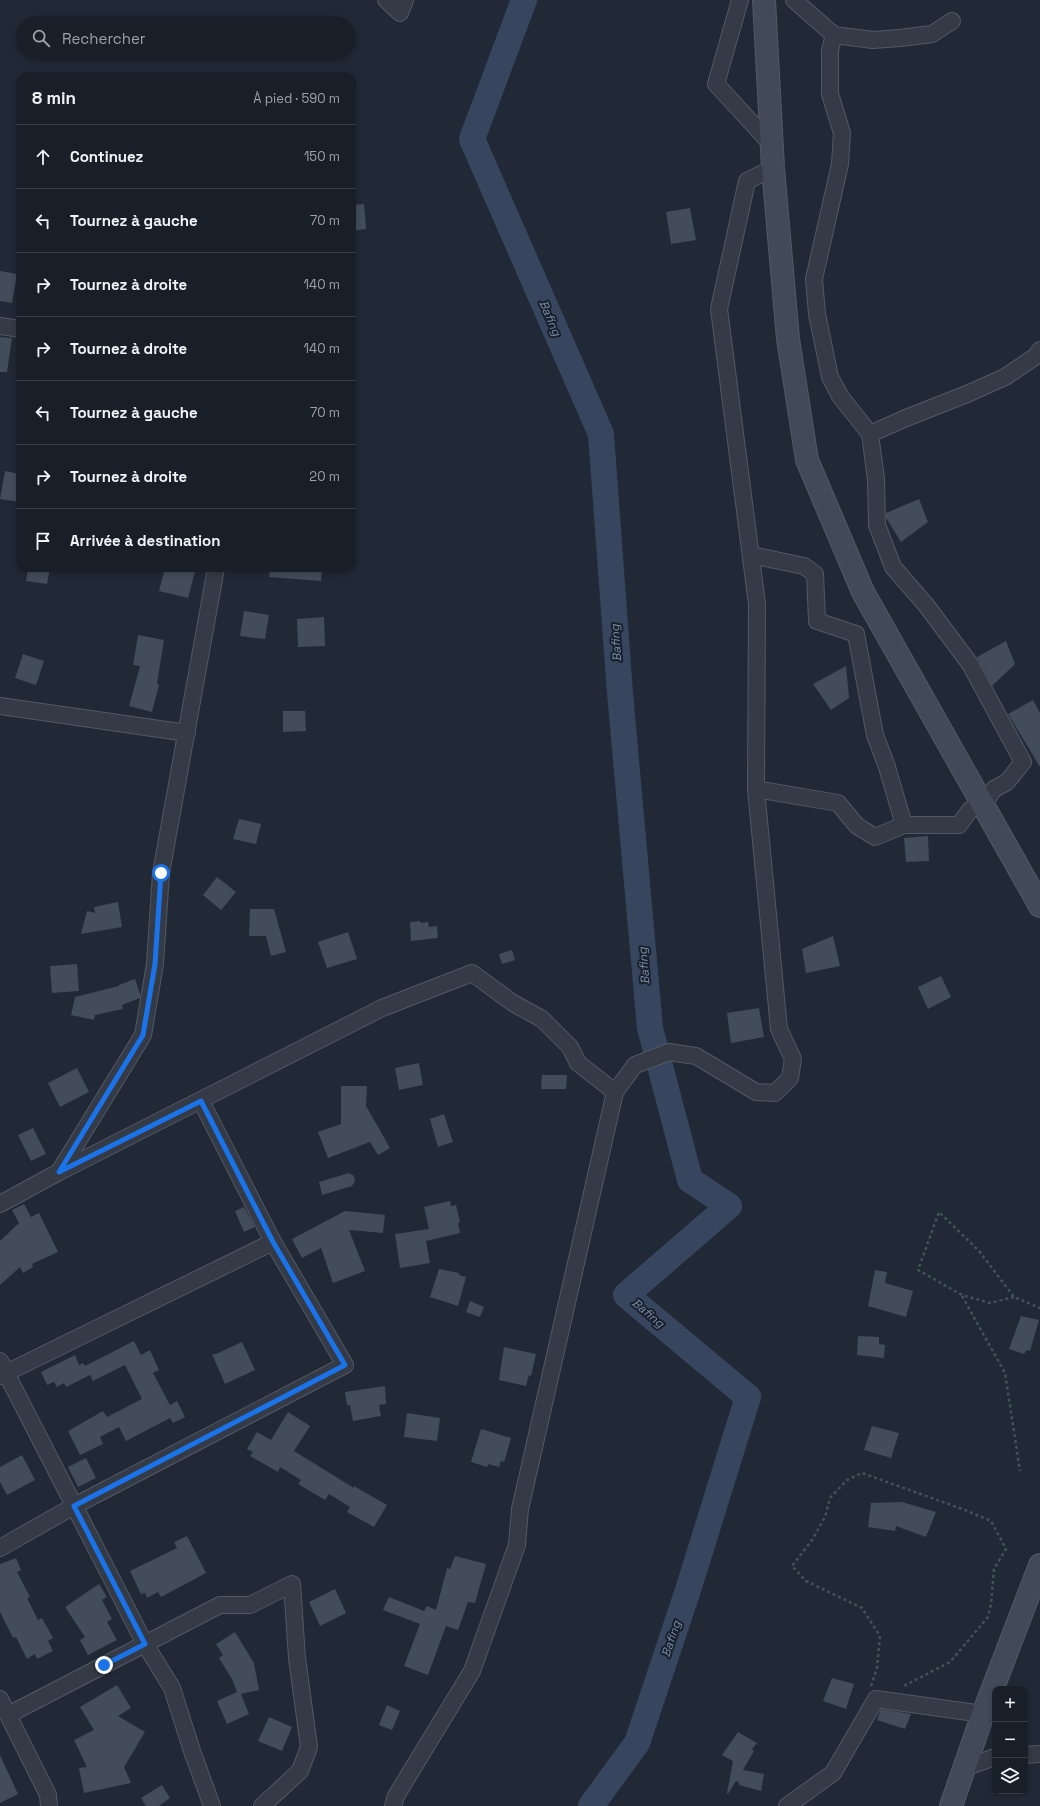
<!DOCTYPE html>
<html lang="fr">
<head>
<meta charset="utf-8">
<style>
  :root { --surface:#191f28; --page:#262c34; --text:#f1f3f6; --muted:#9fa2a8; --line:#373d45 }
  body { margin:0; font-family:"Space Grotesk",sans-serif; background:var(--page); color:var(--text) }
  .controls { position:absolute; right:12px; bottom:12px; display:grid; overflow:hidden; border-radius:8px; box-shadow:0 2px 6px #0003 }
  .controls button { width:36px; height:36px; display:grid; place-items:center; padding:0; border:0; border-bottom:1px solid var(--line); background:var(--surface); color:var(--text); font:20px sans-serif }
  .stop { position:absolute; width:12px; height:12px; margin:-9px; border:3px solid #1a73e8; border-radius:50%; background:#fff }
  .stop.end { background:#1a73e8; border-color:#fff; box-shadow:0 1px 4px #0008 }
  .list { margin:0; padding:0; list-style:none }
  h2 { display:flex; justify-content:space-between; align-items:center; height:52px; margin:0; padding:0 16px; font-size:17px }
  h2 small { font-size:13px; font-weight:400; color:var(--muted) }
  .list li { display:grid; grid-template-columns:26px 1fr auto; gap:12px; align-items:center; box-sizing:border-box; height:64px; padding:0 16px; border-top:1px solid var(--line) }
  .list b { display:block; font-size:15px; white-space:nowrap }
  .list em { font-size:13px; font-style:normal; color:var(--muted) }
  .icon { flex:none; width:22px; height:22px; fill:none; stroke:currentColor; stroke-width:2; stroke-linecap:round; stroke-linejoin:round }
  .map { position:relative; flex:none; width:1040px; height:1806px; overflow:hidden }
  .search { position:absolute; background:var(--surface); box-shadow:0 2px 6px #0003; left:16px; top:16px; width:340px; height:44px; display:flex; align-items:center; gap:10px; box-sizing:border-box; padding:0 14px; border-radius:22px; color:var(--muted); font-size:15px }
  .panel { position:absolute; background:var(--surface); box-shadow:0 2px 6px #0003; left:16px; top:72px; width:340px; height:500px; border-radius:12px }
  .map>svg:first-child { display:block }
  .lines { fill:none; stroke-linecap:round; stroke-linejoin:round }
  .river { stroke:#37465e; stroke-width:26 }
  .building { fill:#424c5a }
  .street-casing { stroke:#525964; stroke-width:18 }
  .secondary-casing { stroke:#525964; stroke-width:24 }
  .path { stroke:#425356; stroke-width:2.5; stroke-dasharray:3 3; stroke-linecap:butt }
  .street { stroke:#343b46; stroke-width:16 }
  .secondary { stroke:#424a59; stroke-width:22 }
  .route { stroke:#1a73e8; stroke-width:5 }
  .labels { text-anchor:middle; dominant-baseline:central; stroke-width:4; stroke-linejoin:round; paint-order:stroke }
  .water-label { font-size:12px; font-style:italic; fill:#788baa; stroke:#1a202b }
</style>
</head>
<body>
<div class="map">
<svg width="1040" height="1806" viewBox="0 0 1040 1806">
  <rect width="100%" height="100%" fill="#212936"/>
  <g class="lines">
    <!-- river -->
    <polyline class="river" points="524,0 472,139 601,434 620,693 650,1028 690,1180 729,1206 626,1295 748,1397 688,1590 637,1743 591,1806"/>
  </g>
  <!-- building -->
  <g class="building">
    <polygon points="364,204 366,229 352,231 352,205"/>
    <polygon points="690,208 696,240 671,244 666,212"/>
    <polygon points="0,271 17,274 12,303 0,301"/>
    <polygon points="0,337 12,338 7,372 0,372"/>
    <polygon points="5,471 20,474 20,502 0,499"/>
    <polygon points="919,499 928,522 901,542 886,518 886,513"/>
    <polygon points="28,568 50,568 47,584 26,581"/>
    <polygon points="165,568 196,568 188,598 159,591"/>
    <polygon points="270,568 322,568 321,581 269,577"/>
    <polygon points="244,611 269,615 265,639 240,636"/>
    <polygon points="324,617 325,646 298,647 297,619"/>
    <polygon points="138,635 164,640 157,684 159,685 152,712 129,706 140,666 133,665"/>
    <polygon points="1006,641 1015,664 992,686 977,657"/>
    <polygon points="23,654 44,661 36,685 15,678"/>
    <polygon points="846,666 849,698 831,710 813,684"/>
    <polygon points="1033,700 1040,713 1040,767 1008,714"/>
    <polygon points="283,711 305,711 306,731 283,732"/>
    <polygon points="239,819 261,824 256,844 233,839"/>
    <polygon points="928,836 929,861 906,862 904,838"/>
    <polygon points="217,877 236,892 221,910 203,895"/>
    <polygon points="118,902 122,927 81,934 87,911 95,913 94,907"/>
    <polygon points="250,909 274,909 286,952 271,956 266,936 249,936"/>
    <polygon points="420,921 421,923 428,922 429,927 437,926 438,938 411,941 410,922"/>
    <polygon points="348,932 357,959 327,968 318,942"/>
    <polygon points="833,936 840,966 806,973 802,949"/>
    <polygon points="512,950 515,960 502,964 499,954"/>
    <polygon points="77,964 79,991 52,993 50,966"/>
    <polygon points="941,976 951,997 928,1009 918,987"/>
    <polygon points="135,979 140,994 140,998 122,1005 123,1009 95,1015 94,1020 71,1015 75,997 119,986 119,985"/>
    <polygon points="759,1008 764,1037 731,1043 727,1013"/>
    <polygon points="419,1063 423,1085 399,1090 395,1068"/>
    <polygon points="77,1068 89,1092 60,1107 48,1083"/>
    <polygon points="542,1075 567,1075 566,1089 541,1089"/>
    <polygon points="341,1086 367,1086 366,1106 390,1148 378,1155 370,1142 328,1158 318,1132 341,1124"/>
    <polygon points="444,1114 453,1142 438,1147 430,1119"/>
    <polygon points="33,1128 46,1154 31,1161 18,1135"/>
    <polygon points="349,1173 354,1176 355,1181 352,1186 322,1195 319,1182"/>
    <polygon points="450,1201 451,1206 456,1205 460,1222 458,1223 460,1233 426,1241 430,1263 400,1268 395,1234 429,1229 424,1207"/>
    <polygon points="24,1204 31,1217 39,1213 58,1252 32,1264 33,1267 23,1273 20,1267 0,1285 0,1241 19,1223 12,1210"/>
    <polygon points="244,1207 255,1227 244,1232 235,1211"/>
    <polygon points="345,1211 385,1215 383,1233 349,1230 365,1271 333,1283 321,1248 302,1258 292,1239"/>
    <polygon points="439,1269 459,1273 459,1275 466,1277 458,1306 430,1297"/>
    <polygon points="875,1270 887,1272 885,1283 913,1291 906,1317 868,1306"/>
    <polygon points="470,1301 484,1307 480,1317 466,1312"/>
    <polygon points="1021,1316 1039,1320 1030,1351 1027,1350 1024,1354 1009,1349"/>
    <polygon points="858,1336 879,1337 879,1344 885,1345 884,1358 857,1355"/>
    <polygon points="134,1341 141,1355 150,1350 159,1370 153,1373 170,1405 177,1401 185,1417 173,1423 170,1418 126,1441 119,1427 100,1437 103,1444 80,1455 68,1431 103,1411 107,1417 142,1399 125,1365 93,1381 90,1375 66,1387 64,1383 57,1387 54,1382 47,1385 41,1372 75,1355 79,1365 83,1363 85,1366"/>
    <polygon points="242,1342 255,1370 225,1384 212,1354 216,1354"/>
    <polygon points="504,1347 536,1354 531,1376 529,1375 526,1386 499,1380"/>
    <polygon points="385,1386 386,1404 379,1405 381,1416 353,1421 350,1405 347,1405 345,1392"/>
    <polygon points="288,1412 310,1426 294,1451 354,1488 354,1486 387,1505 374,1527 347,1512 350,1507 329,1494 325,1500 298,1484 301,1480 280,1467 278,1472 250,1456 253,1452 247,1449 257,1432 271,1440"/>
    <polygon points="407,1413 440,1418 437,1441 404,1437"/>
    <polygon points="872,1426 899,1433 891,1458 864,1450"/>
    <polygon points="481,1429 511,1438 504,1462 501,1461 499,1467 488,1464 487,1467 471,1462"/>
    <polygon points="22,1455 35,1480 7,1495 0,1482 0,1467"/>
    <polygon points="86,1458 96,1478 78,1487 68,1467"/>
    <polygon points="902,1502 936,1512 926,1537 896,1526 895,1531 868,1527 871,1503"/>
    <polygon points="187,1536 206,1573 161,1597 158,1592 147,1598 145,1593 141,1594 130,1571 177,1548 174,1542"/>
    <polygon points="455,1556 486,1564 475,1603 468,1602 458,1630 446,1626 428,1675 404,1666 420,1624 383,1610 389,1597 424,1611 427,1606 436,1610 447,1568 450,1569"/>
    <polygon points="16,1558 21,1570 17,1572 30,1597 27,1598 38,1620 42,1618 53,1638 48,1641 53,1651 37,1659 35,1654 27,1659 16,1637 13,1638 0,1612 0,1564"/>
    <polygon points="99,1584 107,1597 102,1600 112,1619 107,1622 117,1640 88,1655 80,1640 85,1637 65,1607"/>
    <polygon points="335,1589 346,1613 320,1626 309,1602"/>
    <polygon points="235,1632 254,1663 259,1690 241,1694 249,1714 227,1724 217,1701 237,1692 232,1679 219,1658 223,1655 216,1644"/>
    <polygon points="832,1678 854,1684 846,1709 823,1701"/>
    <polygon points="117,1685 131,1708 118,1716 145,1732 124,1767 131,1783 84,1793 79,1768 87,1767 74,1740 94,1730 80,1707"/>
    <polygon points="387,1705 400,1711 392,1730 379,1725"/>
    <polygon points="881,1709 911,1714 905,1729 877,1720"/>
    <polygon points="269,1717 292,1727 282,1751 258,1741"/>
    <polygon points="738,1732 757,1743 752,1749 754,1751 743,1770 764,1774 761,1791 739,1785 739,1782 736,1781 728,1794 727,1793 733,1761 722,1755"/>
    <polygon points="0,1755 18,1794 0,1803"/>
    <polygon points="162,1785 170,1798 159,1806 146,1806 141,1798"/>
  </g>
  <g class="lines">
    <defs>
      <g id="street">
        <polyline points="386,0 400,13 405,0"/>
        <polyline points="740,0 716,84 773,146"/>
        <polyline points="794,0 834,35 830,50 830,94 842,133 840,164 814,279 817,314 830,377 840,396 870,434"/>
        <polyline points="834,35 873,40 900,38 932,34 952,21"/>
        <polyline points="0,326 20,329"/>
        <polyline points="751,555 804,566 815,574 817,621 856,634 875,735 887,767 904,825 875,837 857,826 838,803 756,789"/>
        <polyline points="0,706 187,733"/>
        <polyline points="904,825 959,825 970,810 983,805 994,789 1007,782 1023,762 970,664 926,605 893,567 877,525 876,479 870,434 906,418 967,394 1005,377 1036,356 1040,350"/>
        <polyline points="59,1172 143,1035 155,964 161,873 216,568"/>
        <polyline points="0,1204 59,1172 382,1008 472,973 513,1003 542,1019 570,1047 578,1063 615,1092"/>
        <polyline points="0,1361 145,1644 172,1688 192,1751 212,1806"/>
        <polyline points="0,1376 273,1242"/>
        <polyline points="0,1548 74,1506 345,1365 273,1242 201,1101"/>
        <polyline points="0,1699 48,1795 49,1806"/>
        <polyline points="8,1715 220,1605 250,1605 292,1584 297,1658 309,1747 300,1771 262,1806"/>
        <polyline points="1025,1755 1040,1754"/>
        <polyline points="964,1768 995,1757"/>
        <polyline points="393,1806 396,1796 472,1671 517,1545 520,1509 615,1092 635,1065 669,1052 696,1056 756,1092 775,1093 790,1078 793,1059 779,1029 756,789 757,604 719,309 747,181 773,168"/>
        <polyline points="787,1806 833,1773 876,1699 983,1714"/>
      </g>
      <g id="secondary">
        <polyline points="764,0 773,168 788,339 807,460 863,592 1040,906"/>
        <polyline points="951,1806 983,1714 1040,1565"/>
      </g>
    </defs>
    <!-- street casing -->
    <use href="#street" class="street-casing"/>
    <!-- secondary casing -->
    <use href="#secondary" class="secondary-casing"/>
    <!-- path -->
    <g class="path">
      <polyline points="962,1296 1005,1373 1020,1471"/>
      <polyline points="1014,1297 990,1303 962,1295 918,1270 939,1212 979,1251 1014,1297 1040,1308"/>
      <polyline points="871,1686 877,1668 880,1636 862,1608 806,1581 792,1566 812,1540 825,1517 830,1498 847,1480 862,1473 965,1510 991,1521 1006,1549 994,1569 991,1604 988,1617 950,1662 902,1687"/>
    </g>
    <!-- street -->
    <use href="#street" class="street"/>
    <!-- secondary -->
    <use href="#secondary" class="secondary"/>
  </g>
  <g class="lines">
    <!-- route -->
    <polyline class="route" points="104,1665 145,1644 74,1506 345,1365 273,1242 201,1101 59,1172 143,1035 155,964 161,873"/>
  </g>
  <g class="labels">
    <!-- water labels -->
    <g class="water-label">
      <text transform="translate(550 318) rotate(67)">Bafing</text>
      <text transform="translate(616 643) rotate(-94)">Bafing</text>
      <text transform="translate(644 966) rotate(-95)">Bafing</text>
      <text transform="translate(648 1313) rotate(40)">Bafing</text>
      <text transform="translate(671 1639) rotate(-72)">Bafing</text>
    </g>
  </g>
</svg>
<div class="controls">
<button>+</button>
<button>−</button>
<button><svg class="icon" aria-label="layers" viewBox="0 0 24 24"><path d="M12 4l9 5-9 5-9-5zM3 14l9 5 9-5"/></svg></button>
</div>
<div class="stop" style="left:161px;top:873px"></div>
<div class="stop end" style="left:104px;top:1665px"></div>
<div class="search"><svg class="icon" aria-label="search" viewBox="0 0 24 24"><circle cx="10" cy="10" r="6"/><path d="M15 15l6 6"/></svg>Rechercher</div>
<section class="panel">
<h2>8 min<small>À pied · 590 m</small></h2>
<ul class="list">
<li><svg class="icon" aria-label="ahead" viewBox="0 0 24 24"><path d="M12 20V5M6 11l6-6 6 6"/></svg><div><b>Continuez</b></div><em>150 m</em></li>
<li><svg class="icon" aria-label="left" viewBox="0 0 24 24"><path d="M17 20v-9H6M10 6l-5 5 5 5"/></svg><div><b>Tournez à gauche</b></div><em>70 m</em></li>
<li><svg class="icon" aria-label="right" viewBox="0 0 24 24"><path d="M7 20v-9h11M14 6l5 5-5 5"/></svg><div><b>Tournez à droite</b></div><em>140 m</em></li>
<li><svg class="icon" aria-label="right" viewBox="0 0 24 24"><path d="M7 20v-9h11M14 6l5 5-5 5"/></svg><div><b>Tournez à droite</b></div><em>140 m</em></li>
<li><svg class="icon" aria-label="left" viewBox="0 0 24 24"><path d="M17 20v-9H6M10 6l-5 5 5 5"/></svg><div><b>Tournez à gauche</b></div><em>70 m</em></li>
<li><svg class="icon" aria-label="right" viewBox="0 0 24 24"><path d="M7 20v-9h11M14 6l5 5-5 5"/></svg><div><b>Tournez à droite</b></div><em>20 m</em></li>
<li><svg class="icon" aria-label="arrive" viewBox="0 0 24 24"><path d="M6 21V4h12l-3 4 3 4H6"/></svg><div><b>Arrivée à destination</b></div></li>
</ul>
</section>
</div>
</body>
</html>
